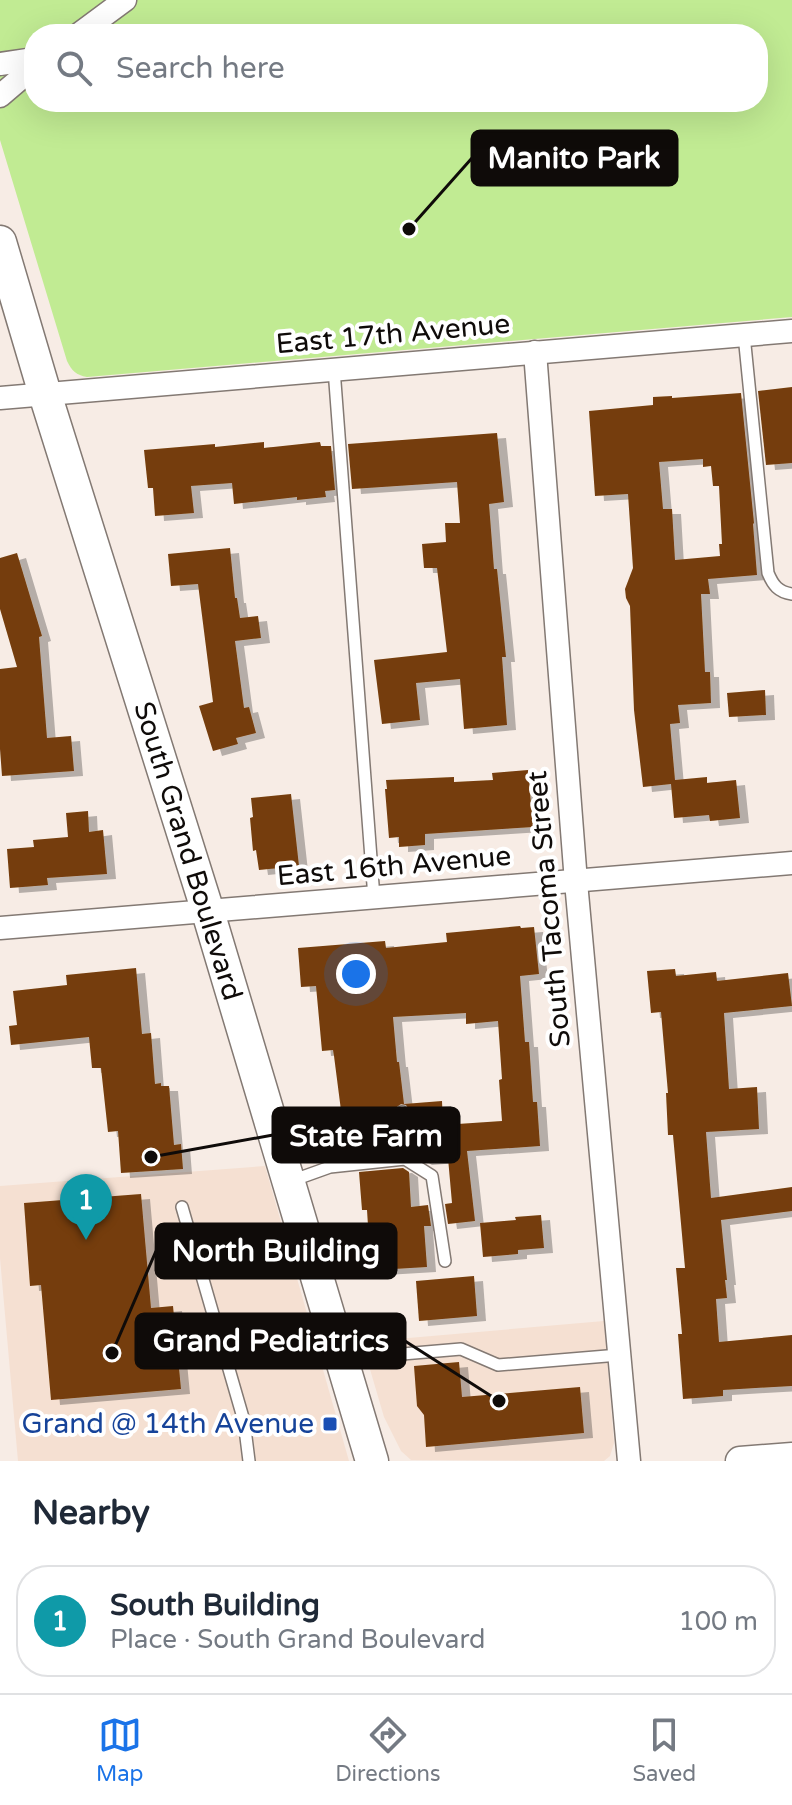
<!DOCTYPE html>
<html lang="en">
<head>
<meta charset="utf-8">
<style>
  :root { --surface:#fff; --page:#f6f6f7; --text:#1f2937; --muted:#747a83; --line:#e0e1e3; --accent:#1a73e8 }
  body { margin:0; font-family:"Varela Round",sans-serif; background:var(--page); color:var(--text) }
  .you { position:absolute; left:356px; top:974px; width:28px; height:28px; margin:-20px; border:6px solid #fff; border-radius:50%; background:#1a73e8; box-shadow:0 0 0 12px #1a73e833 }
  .badge { display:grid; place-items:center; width:52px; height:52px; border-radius:50%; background:var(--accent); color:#fff; font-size:26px; font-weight:700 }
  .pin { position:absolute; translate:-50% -66px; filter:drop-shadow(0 2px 4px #0008) }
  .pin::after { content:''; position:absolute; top:42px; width:28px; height:24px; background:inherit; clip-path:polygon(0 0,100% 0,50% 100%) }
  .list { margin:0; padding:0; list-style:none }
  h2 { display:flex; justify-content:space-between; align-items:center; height:104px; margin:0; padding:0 32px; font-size:34px }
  h2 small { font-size:26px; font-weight:400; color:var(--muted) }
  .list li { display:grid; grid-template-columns:52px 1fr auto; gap:24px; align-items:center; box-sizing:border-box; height:112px; margin:0 16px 16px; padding:0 16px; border:2px solid var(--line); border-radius:32px }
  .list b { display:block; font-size:30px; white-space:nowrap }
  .list p { margin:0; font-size:26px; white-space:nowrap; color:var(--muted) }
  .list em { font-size:26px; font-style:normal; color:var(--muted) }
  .icon { flex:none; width:44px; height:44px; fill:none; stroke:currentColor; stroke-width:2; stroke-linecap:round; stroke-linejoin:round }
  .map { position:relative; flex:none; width:792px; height:1461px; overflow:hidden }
  .search { position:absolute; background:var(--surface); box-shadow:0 8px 32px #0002; left:24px; right:24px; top:24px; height:88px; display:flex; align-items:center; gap:20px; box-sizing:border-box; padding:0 28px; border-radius:32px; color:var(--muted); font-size:30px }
  .sheet { height:232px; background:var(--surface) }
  nav { display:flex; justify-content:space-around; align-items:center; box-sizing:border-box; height:112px; border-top:2px solid var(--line); background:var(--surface); font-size:22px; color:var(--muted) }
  nav a { display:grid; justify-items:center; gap:4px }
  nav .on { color:var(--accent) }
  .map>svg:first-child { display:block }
  .commercial { fill:#f5e0d2 }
  .green { fill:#c1eb93; fill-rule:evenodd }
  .building { fill:#753d0a; fill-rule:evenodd; filter:url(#shadow) }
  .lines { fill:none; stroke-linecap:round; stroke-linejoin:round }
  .service-casing { stroke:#837973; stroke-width:14 }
  .minor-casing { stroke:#837973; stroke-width:25 }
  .tertiary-casing { stroke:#837973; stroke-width:31 }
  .secondary-casing { stroke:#837973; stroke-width:35 }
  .service { stroke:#fff; stroke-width:11 }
  .minor { stroke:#fff; stroke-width:22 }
  .tertiary { stroke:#fff; stroke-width:28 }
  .secondary { stroke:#fff; stroke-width:32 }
  .transit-dot { fill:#1a4fb4; stroke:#fff; stroke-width:3 }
  .labels { text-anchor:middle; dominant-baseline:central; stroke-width:8; stroke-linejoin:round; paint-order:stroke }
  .street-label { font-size:28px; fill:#0f0b09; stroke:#fff }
  .transit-label { font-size:28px; fill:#164399; stroke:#fff; text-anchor:end }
  .leader { fill:none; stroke:#0f0b09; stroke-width:3 }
  .callout-dot { fill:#0f0b09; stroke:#fff; stroke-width:3 }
  .callout { fill:#0f0b09; stroke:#0f0b09; stroke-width:3 }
  .callout-label { font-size:30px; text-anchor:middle; font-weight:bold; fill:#fff }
</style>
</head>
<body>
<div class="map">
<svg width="792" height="1461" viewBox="0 0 792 1461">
  <defs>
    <filter id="shadow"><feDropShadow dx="9" dy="5" stdDeviation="0" flood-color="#0004"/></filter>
  </defs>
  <rect width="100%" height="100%" fill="#f7ece5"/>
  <!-- commercial -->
  <g class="commercial">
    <polygon points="265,1166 349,1461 18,1461 0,1258 0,1186"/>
    <polygon points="604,1321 614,1443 610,1456 604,1461 411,1460 401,1451 384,1417 362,1342"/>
  </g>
  <!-- green -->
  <path class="green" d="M 0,0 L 792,0 L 792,317 L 87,377 C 76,375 72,371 67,361 L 0,140 ZM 34,34 L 758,34 L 758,102 L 34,102 Z"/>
  <!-- building -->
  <g class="building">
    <polygon points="792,387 792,463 766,465 758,391"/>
    <path d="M 741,393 L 754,523 L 753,524 L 757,575 L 708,579 L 710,594 L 701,594 L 705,672 L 710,672 L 711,703 L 678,705 L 680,723 L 670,724 L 675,780 L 707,777 L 707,783 L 736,780 L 740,818 L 710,821 L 709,815 L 674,818 L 671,784 L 643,787 L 634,710 L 630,606 L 626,598 L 625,589 L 633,568 L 628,494 L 595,496 L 589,411 L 653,405 L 653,397 L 672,396 L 672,398 ZM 703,459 L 703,467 L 711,466 L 713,486 L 719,486 L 722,544 L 719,544 L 720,556 L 675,560 L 672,509 L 663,509 L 659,462 Z"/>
    <polygon points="497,433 504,502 489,504 494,569 497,569 506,657 502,657 507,725 464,729 460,679 416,683 420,720 382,724 374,660 447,652 437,568 424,568 422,544 446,542 445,523 460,523 457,482 352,489 348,444"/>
    <polygon points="264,442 264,448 320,442 321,446 331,446 335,490 325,491 326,497 297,500 297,497 234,504 232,483 191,486 194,513 155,516 153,488 148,488 144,450 215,444 215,447"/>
    <polygon points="230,548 235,598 237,598 240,618 258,616 261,638 235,641 244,708 249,707 256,733 236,738 238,744 213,751 199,706 213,702 198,584 171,586 168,554"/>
    <polygon points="17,553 42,636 39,637 47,738 71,736 74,771 2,776 0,749 0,669 17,667 0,609 0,558"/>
    <polygon points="765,690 766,715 729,717 727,693"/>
    <polygon points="528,770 533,827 425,834 425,845 399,847 399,837 389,838 385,789 387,789 386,780 454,777 454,782 493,780 492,773"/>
    <polygon points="291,794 299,866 259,870 256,850 253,851 250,818 253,817 251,798"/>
    <polygon points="88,811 89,832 103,830 107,874 47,878 48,885 10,888 7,849 34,847 33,840 68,837 66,813"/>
    <path d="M 520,926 L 521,928 L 534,927 L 539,974 L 520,976 L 525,1042 L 529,1042 L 533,1102 L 537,1102 L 540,1146 L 467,1151 L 475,1221 L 448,1224 L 445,1204 L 452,1203 L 448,1158 L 423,1160 L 413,1154 L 410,1111 L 406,1105 L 401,1104 L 394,1109 L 396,1151 L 347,1157 L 334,1056 L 333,1050 L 322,1051 L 316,986 L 301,987 L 298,948 L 385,941 L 386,948 L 416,945 L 447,942 L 446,933 ZM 466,1013 L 466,1024 L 498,1021 L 502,1079 L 499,1080 L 502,1121 L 443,1125 L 442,1101 L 404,1104 L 399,1062 L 397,1062 L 393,1017 Z"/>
    <polygon points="136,968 142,1034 151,1033 155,1084 161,1083 161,1086 169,1086 174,1145 181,1144 183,1169 121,1173 118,1131 108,1132 101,1068 92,1068 89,1037 11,1045 9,1026 17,1025 13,991 67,985 66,975"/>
    <polygon points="675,969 676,976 716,972 717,981 788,973 792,1006 724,1013 729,1089 757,1087 759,1129 706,1132 711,1198 792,1187 792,1211 721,1220 727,1280 725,1280 727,1298 716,1299 719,1342 792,1335 792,1386 723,1390 723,1396 683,1399 678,1334 682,1334 676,1268 685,1268 673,1135 668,1135 666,1093 668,1093 661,1012 651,1013 647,971"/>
    <polygon points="403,1168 409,1172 411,1207 428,1205 431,1226 424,1226 427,1267 377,1270 375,1240 369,1241 367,1210 362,1210 359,1172"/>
    <polygon points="141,1194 151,1308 173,1306 181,1389 51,1400 41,1285 30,1286 24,1203"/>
    <polygon points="541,1215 544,1248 518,1250 518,1254 483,1257 480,1223 516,1220 515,1217"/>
    <polygon points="474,1276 477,1316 419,1321 416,1281"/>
    <polygon points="459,1362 462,1397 580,1387 584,1433 426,1447 424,1415 417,1406 414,1366"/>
  </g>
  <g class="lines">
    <defs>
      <g id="service">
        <path d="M 744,335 L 768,573 C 773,585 778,592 792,594"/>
        <polyline points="334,369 374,898"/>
        <polyline points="402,1112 405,1159"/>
        <polyline points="291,1181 330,1167 405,1159 432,1176 445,1261"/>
        <polyline points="182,1207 244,1421 249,1461"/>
        <polyline points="348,1364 379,1356 461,1349 498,1365 619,1355"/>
      </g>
      <g id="minor">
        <polyline points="79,34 125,0"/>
        <polyline points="0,64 34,59"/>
        <polyline points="0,96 34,67"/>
        <polyline points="535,352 576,882 629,1461"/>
        <polyline points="0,398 792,331"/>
        <polyline points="0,928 792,863"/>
      </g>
      <polyline id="tertiary" points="740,1461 792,1457"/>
      <polyline id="secondary" points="0,242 45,394 208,912 372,1461"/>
    </defs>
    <!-- service casing -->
    <use href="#service" class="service-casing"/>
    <!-- minor casing -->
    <use href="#minor" class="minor-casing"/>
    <!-- tertiary casing -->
    <use href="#tertiary" class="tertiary-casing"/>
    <!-- secondary casing -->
    <use href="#secondary" class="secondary-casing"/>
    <!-- service -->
    <use href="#service" class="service"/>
    <!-- minor -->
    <use href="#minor" class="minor"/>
    <!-- tertiary -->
    <use href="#tertiary" class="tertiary"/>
    <!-- secondary -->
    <use href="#secondary" class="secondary"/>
  </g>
  <!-- markers -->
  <rect class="transit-dot" x="322" y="1416" width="16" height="16" rx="4"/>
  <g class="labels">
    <!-- street labels -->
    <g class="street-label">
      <text transform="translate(393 334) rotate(-5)">East 17th Avenue</text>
      <text transform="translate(188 851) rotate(73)">South Grand Boulevard</text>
      <text transform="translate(394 866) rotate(-5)">East 16th Avenue</text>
      <text transform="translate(549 909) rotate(-95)">South Tacoma Street</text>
    </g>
    <!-- transit labels -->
    <g class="transit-label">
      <text x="314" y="1424">Grand @ 14th Avenue</text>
    </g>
  </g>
  <!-- callouts -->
  <path class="leader" d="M409 229L472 158M151 1157L273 1135M112 1353L156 1251M499 1401L405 1341"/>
  <g class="callout-dot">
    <circle cx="409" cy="229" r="8"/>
    <circle cx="151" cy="1157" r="8"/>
    <circle cx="112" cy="1353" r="8"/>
    <circle cx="499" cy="1401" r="8"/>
  </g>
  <g class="callout">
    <rect x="472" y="131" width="205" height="54" rx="8"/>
    <rect x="273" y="1108" width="186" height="54" rx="8"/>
    <rect x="156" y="1224" width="240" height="54" rx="8"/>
    <rect x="136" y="1314" width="269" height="54" rx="8"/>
  </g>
  <g class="callout-label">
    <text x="574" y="168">Manito Park</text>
    <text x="366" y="1146">State Farm</text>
    <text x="276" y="1261">North Building</text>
    <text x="271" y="1351">Grand Pediatrics</text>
  </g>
</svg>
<div class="you"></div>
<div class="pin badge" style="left:86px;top:1240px;background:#0f9aa8">1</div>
<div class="search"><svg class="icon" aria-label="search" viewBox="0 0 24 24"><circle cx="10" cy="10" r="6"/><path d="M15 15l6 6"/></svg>Search here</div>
</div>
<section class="sheet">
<h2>Nearby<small></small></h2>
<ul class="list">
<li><span class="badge" style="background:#0f9aa8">1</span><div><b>South Building</b><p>Place · South Grand Boulevard</p></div><em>100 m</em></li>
</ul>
</section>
<nav>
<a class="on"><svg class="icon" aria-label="map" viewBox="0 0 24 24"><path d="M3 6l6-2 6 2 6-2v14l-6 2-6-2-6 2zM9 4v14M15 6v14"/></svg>Map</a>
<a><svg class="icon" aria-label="directions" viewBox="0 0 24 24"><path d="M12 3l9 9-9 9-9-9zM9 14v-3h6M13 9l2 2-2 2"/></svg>Directions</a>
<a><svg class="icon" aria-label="saved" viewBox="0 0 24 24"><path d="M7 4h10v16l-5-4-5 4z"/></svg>Saved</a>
</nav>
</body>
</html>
